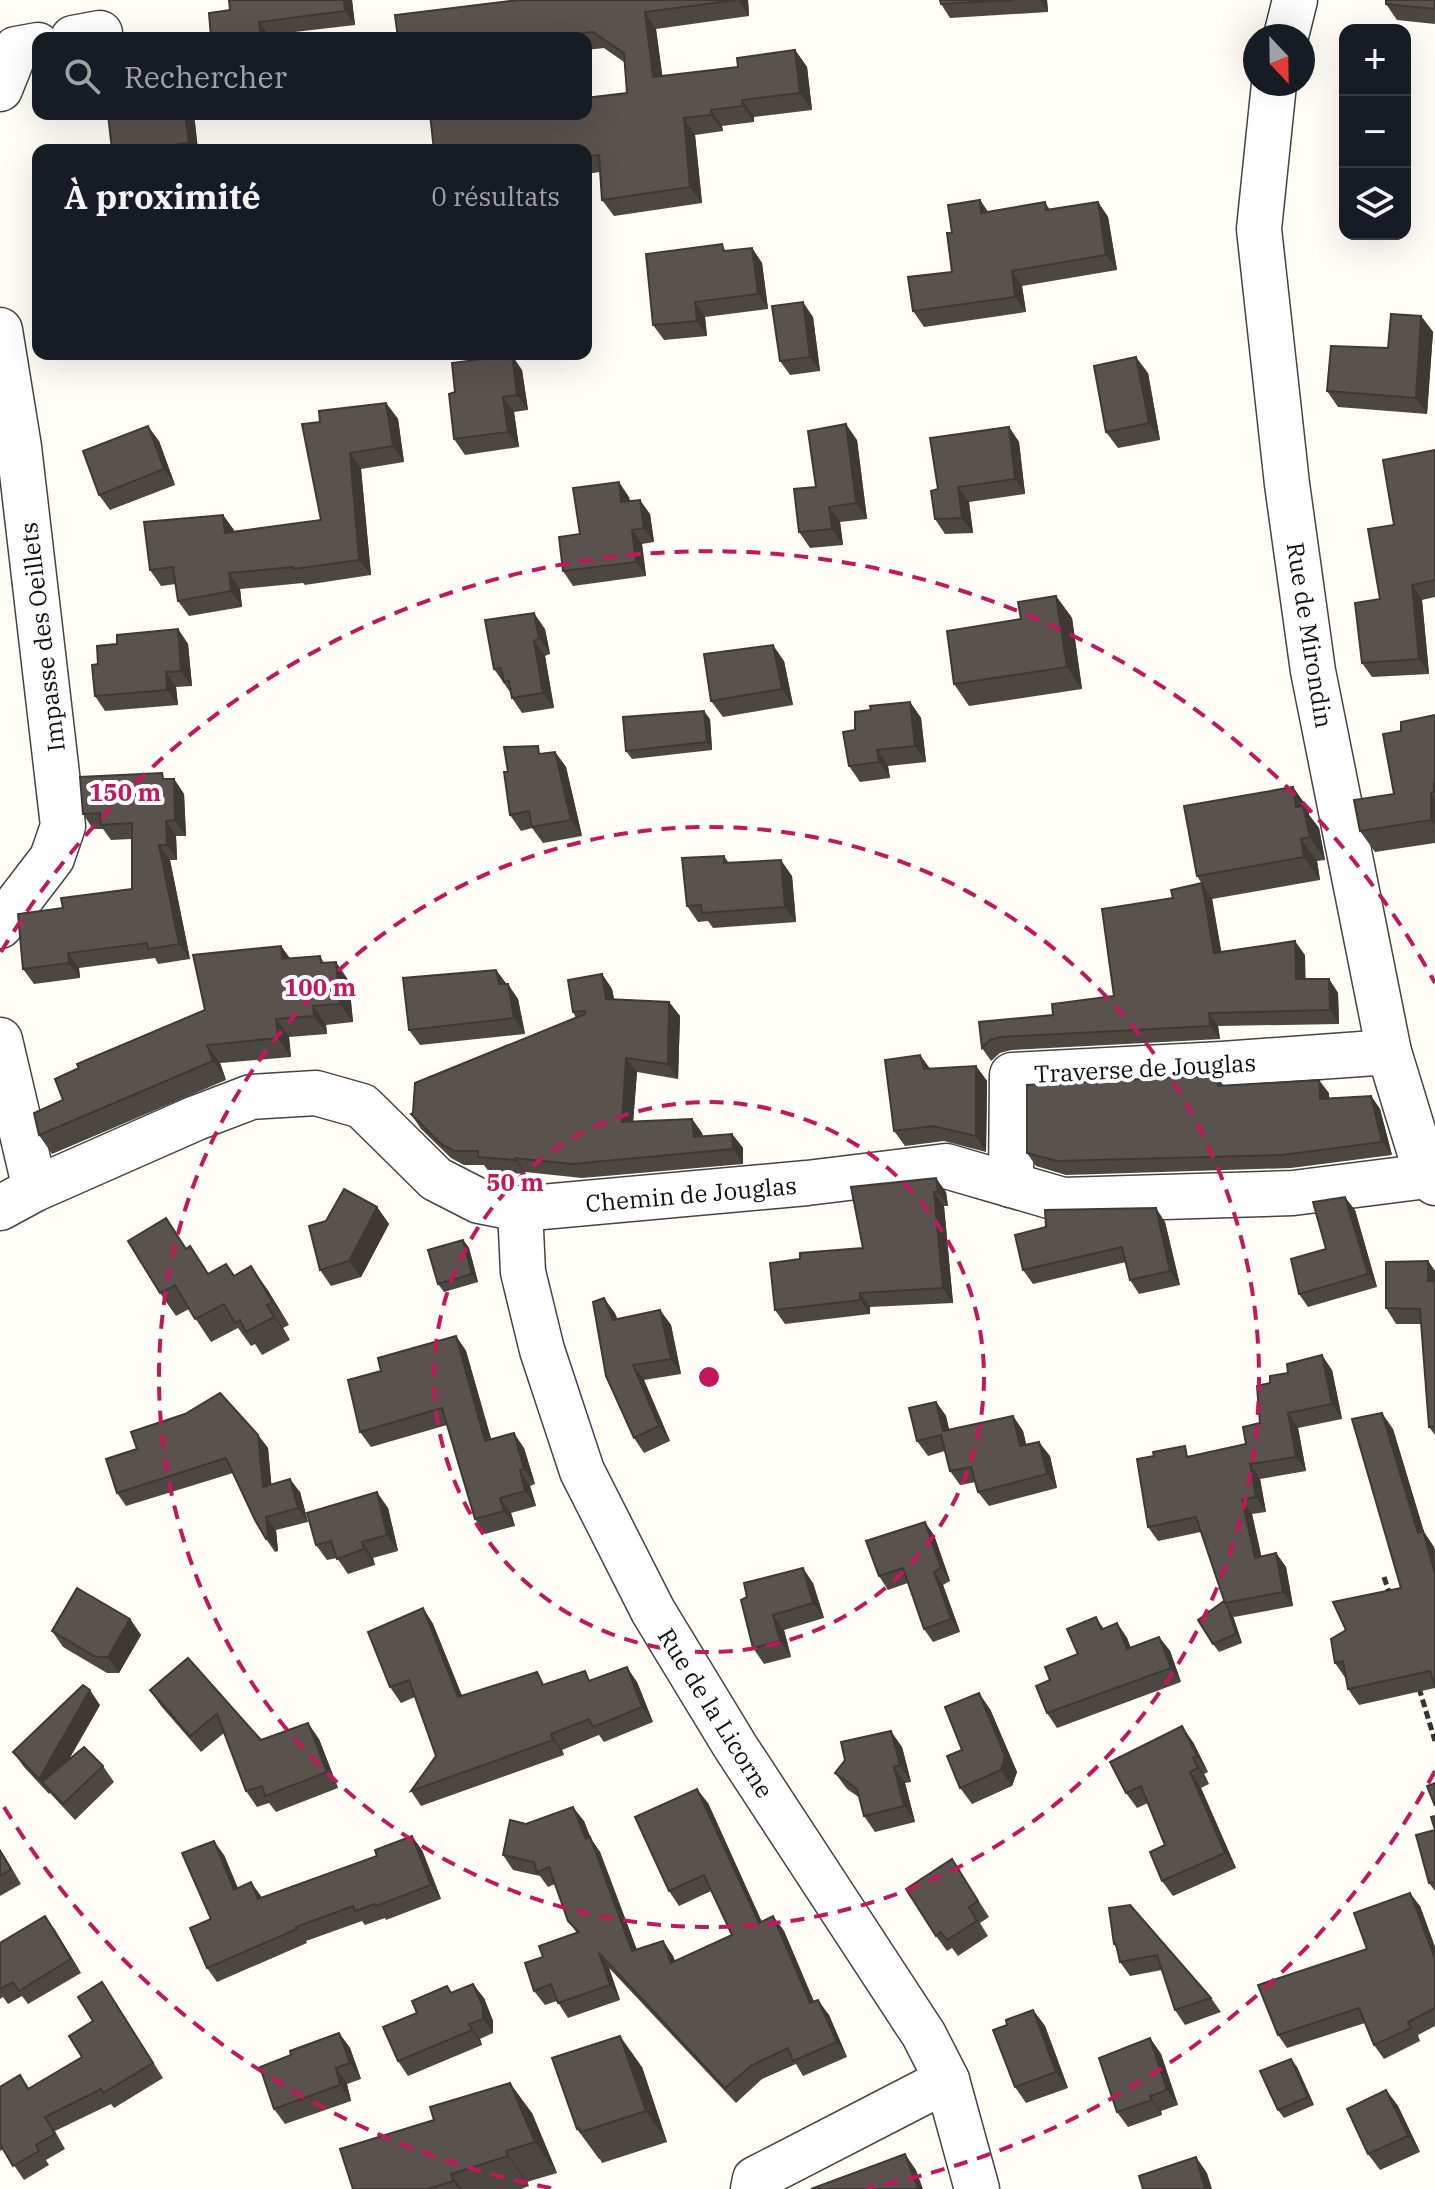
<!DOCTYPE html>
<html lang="fr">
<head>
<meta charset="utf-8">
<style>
  :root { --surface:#171b24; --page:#20242c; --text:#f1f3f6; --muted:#9ea1a6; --line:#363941 }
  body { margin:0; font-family:"IBM Plex Serif",serif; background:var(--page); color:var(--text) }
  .controls { position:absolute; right:24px; top:24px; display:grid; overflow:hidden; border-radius:16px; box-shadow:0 8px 32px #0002 }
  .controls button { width:72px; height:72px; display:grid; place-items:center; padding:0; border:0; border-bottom:2px solid var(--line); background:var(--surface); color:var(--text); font:40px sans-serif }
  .compass { position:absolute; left:1243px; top:24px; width:72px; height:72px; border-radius:50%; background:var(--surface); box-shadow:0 8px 32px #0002; rotate:158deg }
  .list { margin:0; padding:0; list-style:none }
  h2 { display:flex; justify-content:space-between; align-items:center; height:104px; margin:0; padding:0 32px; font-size:34px }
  h2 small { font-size:26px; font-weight:400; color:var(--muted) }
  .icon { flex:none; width:44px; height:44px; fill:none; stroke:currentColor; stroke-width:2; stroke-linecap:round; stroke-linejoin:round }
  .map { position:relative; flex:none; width:1435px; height:2189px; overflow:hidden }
  .search { position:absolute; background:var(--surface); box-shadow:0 8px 32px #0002; left:32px; top:32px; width:560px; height:88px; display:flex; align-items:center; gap:20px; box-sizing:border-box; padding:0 28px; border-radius:16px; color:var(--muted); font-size:30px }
  .panel { position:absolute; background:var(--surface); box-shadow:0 8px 32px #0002; left:32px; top:144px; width:560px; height:216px; border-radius:16px }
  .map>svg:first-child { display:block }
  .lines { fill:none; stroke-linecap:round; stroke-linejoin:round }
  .minor-casing { stroke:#444; stroke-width:47 }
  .path { stroke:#333; stroke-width:5; stroke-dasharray:8 4; stroke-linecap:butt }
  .minor { stroke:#fff; stroke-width:44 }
  .wall { fill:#4d4742 }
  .shaded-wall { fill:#3f3936 }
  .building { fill:#5a524d; stroke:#3f3936; stroke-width:2 }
  .ring { fill:none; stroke:#c2185b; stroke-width:4; stroke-dasharray:14 10 }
  .labels { text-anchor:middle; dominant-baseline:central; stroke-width:8; stroke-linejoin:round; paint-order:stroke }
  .street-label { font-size:24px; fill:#111; stroke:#fff }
  .centre { fill:#c2185b; stroke:#fff; stroke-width:4 }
  .ring-label { font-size:24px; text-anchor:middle; font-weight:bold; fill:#c2185b; stroke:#fff; stroke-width:8; stroke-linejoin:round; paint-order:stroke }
</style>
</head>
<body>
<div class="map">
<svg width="1435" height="2189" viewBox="0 0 1435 2189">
  <rect width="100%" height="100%" fill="#fffdf5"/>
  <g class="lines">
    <defs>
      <g id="minor">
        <polyline points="1286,36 1295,0"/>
        <polyline points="73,38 100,33"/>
        <polyline points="1274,84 1259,229 1287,484 1313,671 1389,1052 1427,1176"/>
        <polyline points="0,89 16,49 38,45"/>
        <polyline points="0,330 19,447 63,826 52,858 0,926"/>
        <polyline points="0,1040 35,1189"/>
        <polyline points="1011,1185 1012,1075 1222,1064 1389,1052"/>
        <polyline points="0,1208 35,1189 196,1118 251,1097 316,1093 362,1106 436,1179 479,1201 520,1209 807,1183 946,1166 1063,1200 1293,1193 1427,1176 1435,1183"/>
        <polyline points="520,1209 523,1272 542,1350 582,1471 653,1611 735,1746 924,2035 947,2080 977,2189"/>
        <polyline points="753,2189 755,2179 947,2080"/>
      </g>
    </defs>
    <!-- minor casing -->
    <use href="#minor" class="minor-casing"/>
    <!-- path -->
    <g class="path">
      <polyline points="1384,1577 1390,1595"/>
      <polyline points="1419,1688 1435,1741"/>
    </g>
    <!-- minor -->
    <use href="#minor" class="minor"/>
  </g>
  <!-- wall -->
  <g class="wall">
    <polygon points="352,0 355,25 269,35 269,38 211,38 209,13"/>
    <polygon points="519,0 748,0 749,16 656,29 662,76 738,67 795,50 807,67 812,110 754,117 754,122 722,126 723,131 695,135 702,203 614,216 602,200 600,172 586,174 586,114 627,93 624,62 604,48 586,50 586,38 398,38"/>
    <polygon points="940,0 1047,0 1048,12 950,18 941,4"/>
    <polygon points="1435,0 1435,24 1397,20 1386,4"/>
    <polygon points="108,114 194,114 198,150 112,150"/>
    <polygon points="980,200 988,212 1045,202 1050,210 1098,202 1108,217 1117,270 1022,286 1026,312 924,327 913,311 952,272 952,233"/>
    <polygon points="752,248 762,263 768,309 705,317 707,336 664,340 653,325 727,251"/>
    <polygon points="1421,316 1433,332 1427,414 1338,407 1327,391 1388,348"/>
    <polygon points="813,317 820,371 790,375 780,361"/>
    <polygon points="522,370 528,410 514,412 519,447 465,455 454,439"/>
    <polygon points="1148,373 1160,440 1118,448 1106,432"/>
    <polygon points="386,403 398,419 404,462 361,469 371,575 305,585 303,583 240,589 242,607 189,616 178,601 176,584 161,586 150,570 223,515 234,531 321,520 320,422"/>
    <polygon points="1009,427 1019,442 1025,494 969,502 973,533 945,534 935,519 938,489"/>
    <polygon points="857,440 867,519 840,522 843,545 810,548 799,532 816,487"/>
    <polygon points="159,441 175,485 110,510 99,495"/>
    <polygon points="1435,450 1435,597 1422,600 1429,674 1372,677 1362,663 1380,599 1394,525"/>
    <polygon points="629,497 630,501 650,514 654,542 642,544 646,576 573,586 563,571 580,534"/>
    <polygon points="1056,596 1072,618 1082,689 969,706 954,684 1021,619"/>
    <polygon points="178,629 188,644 192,686 176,687 178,705 105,711 95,696 98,664 117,644"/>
    <polygon points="545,629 550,654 545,656 554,708 522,713 512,698 510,692 494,669"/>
    <polygon points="784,661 793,705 723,717 711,701"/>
    <polygon points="910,702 921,718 926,762 888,766 890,778 860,782 849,766 855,730 871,710"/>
    <polygon points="1435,715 1435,843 1375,852 1360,831 1394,794 1401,731"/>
    <polygon points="710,719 712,750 632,759 626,751"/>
    <polygon points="555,752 566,767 582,836 543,843 532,828 521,831 510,815 508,772 543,753"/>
    <polygon points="166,779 174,779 184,794 186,836 176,836 177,860 170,860 190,959 158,964 155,958 79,968 80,978 34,984 23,969 63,908 132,889 132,839 111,840 103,829 93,829 83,814"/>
    <polygon points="1293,787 1309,810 1309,815 1319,828 1325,860 1317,861 1320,880 1212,899 1221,952 1305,955 1305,979 1329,979 1338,993 1339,1024 1218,1026 1220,1039 1011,1050 1000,1053 991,1061 982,1048 979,1022 1053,1015 1114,996 1173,898 1202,884 1197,876"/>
    <polygon points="724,856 729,863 792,876 796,922 713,928 708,921 698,922 687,906"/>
    <polygon points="281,946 290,959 320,956 324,963 349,981 353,1022 326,1025 327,1034 289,1037 291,1057 220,1063 226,1080 52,1154 39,1135 63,1100 205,1010"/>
    <polygon points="496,970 518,999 525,1034 420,1045 409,1030"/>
    <polygon points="602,974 612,989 614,999 669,1002 680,1016 678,1079 637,1072 633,1122 692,1119 702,1133 703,1136 732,1134 743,1148 743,1164 582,1178 525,1172 525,1174 489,1172 484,1165 464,1165 451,1158 421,1129 411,1114 576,1018 573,1012"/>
    <polygon points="920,1055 930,1069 976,1066 987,1081 986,1152 944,1141 905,1146 894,1131"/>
    <polygon points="1224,1085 1329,1093 1329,1098 1371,1096 1380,1109 1392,1155 1291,1168 1066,1175 1036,1166 1027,1153"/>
    <polygon points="851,1187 946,1192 948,1206 944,1206 953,1303 870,1307 870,1314 785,1324 775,1310 800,1259 863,1248"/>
    <polygon points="377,1207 389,1224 361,1277 331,1286 320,1270"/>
    <polygon points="1355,1210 1377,1287 1308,1307 1299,1294 1326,1249"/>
    <polygon points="1165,1222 1180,1285 1139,1294 1130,1280 1126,1262 1033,1284 1023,1270 1046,1227"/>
    <polygon points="463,1240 469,1248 478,1282 444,1292 438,1284"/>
    <polygon points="187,1248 209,1274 234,1276 267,1289 289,1325 283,1328 290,1340 262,1355 255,1344 251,1346 238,1328 211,1342 189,1309 176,1316 160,1293"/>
    <polygon points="1428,1261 1435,1271 1435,1435 1429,1427 1421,1324 1396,1324 1386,1308"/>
    <polygon points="604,1298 617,1319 660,1310 671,1325 681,1374 644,1380 670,1441 644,1453 634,1438"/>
    <polygon points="456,1336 466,1351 491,1439 524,1448 535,1484 530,1486 536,1506 511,1513 515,1526 485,1534 475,1519 447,1425 371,1447 360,1432 381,1371"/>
    <polygon points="1332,1370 1342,1419 1298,1428 1306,1471 1260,1479 1266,1512 1252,1514 1261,1556 1276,1553 1286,1567 1293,1606 1234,1617 1233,1616 1242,1643 1219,1652 1213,1644 1224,1601 1201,1532 1158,1541 1148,1527 1192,1456 1246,1444 1260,1423 1270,1383"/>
    <polygon points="936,1402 946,1416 949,1430 1013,1416 1023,1431 1026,1444 1050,1456 1057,1488 989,1506 978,1492 976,1482 960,1485 950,1471 945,1451 928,1456 917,1441"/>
    <polygon points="1393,1429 1424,1532 1435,1549 1435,1688 1359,1705 1348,1689 1346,1679 1335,1663 1346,1630 1401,1588"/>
    <polygon points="258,1435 268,1448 271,1484 300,1492 308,1522 276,1530 278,1551 275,1552 266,1539 233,1473 126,1506 117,1493"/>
    <polygon points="388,1508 398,1551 373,1558 375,1565 348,1574 337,1558 327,1560 316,1545"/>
    <polygon points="934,1535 950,1581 943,1585 960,1632 933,1642 924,1629 908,1583 888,1590 879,1576"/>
    <polygon points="813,1583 824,1618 784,1630 791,1657 764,1664 753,1648 741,1600"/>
    <polygon points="423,1608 433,1624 462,1696 546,1684 592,1680 637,1682 653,1722 604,1742 599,1735 562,1750 564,1755 421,1806 411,1791 436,1756 415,1697 401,1703 390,1687"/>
    <polygon points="1096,1617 1104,1629 1117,1623 1127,1638 1131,1648 1159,1637 1170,1651 1181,1682 1057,1728 1047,1713 1050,1680 1078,1654"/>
    <polygon points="130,1619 141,1635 119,1673 107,1673 63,1647 52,1631"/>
    <polygon points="188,1658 261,1740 319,1739 338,1788 276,1812 269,1803 257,1807 246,1791 224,1733 201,1752 161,1706 150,1690"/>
    <polygon points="100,1705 69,1759 103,1766 114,1782 75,1820 50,1793 49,1794 24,1767 13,1752"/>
    <polygon points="990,1709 1017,1772 1012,1786 972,1804 960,1788 962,1750"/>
    <polygon points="1193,1742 1208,1772 1204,1774 1209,1784 1201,1788 1236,1868 1173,1896 1162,1881 1165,1845 1148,1803 1137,1808 1126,1793"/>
    <polygon points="902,1747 911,1782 905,1783 915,1822 875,1832 864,1816 860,1798 847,1789 835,1773"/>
    <polygon points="708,1803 762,1922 773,1916 784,1931 814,2002 829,2015 847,2057 803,2076 796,2064 762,2079 736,2103 609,1968 620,2000 568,2018 557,2001 545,2005 534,1991 543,1957 577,1933 568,1921 555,1884 548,1887 540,1876 513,1870 503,1855 526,1824 584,1821 591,1839 600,1852 637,1950 663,1941 673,1956 675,1961 732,1935 711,1891 679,1906 669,1891"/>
    <polygon points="1435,1816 1435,1891 1429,1883 1435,1830"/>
    <polygon points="0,1849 21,1884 0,1896"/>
    <polygon points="422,1850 441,1899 386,1920 385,1918 365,1925 362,1921 306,1941 307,1943 217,1982 207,1968 211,1919 224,1855 238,1888 262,1897"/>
    <polygon points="952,1859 989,1917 980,1923 988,1936 958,1956 952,1948 947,1951 936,1936"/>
    <polygon points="1420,1906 1435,1947 1435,2026 1418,2035 1420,2041 1384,2059 1374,2045 1365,2023 1287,2048 1278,2035 1367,1949"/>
    <polygon points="1109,1908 1211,1998 1221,2012 1185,2025 1175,2010 1162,1970 1130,1976 1120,1962 1117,1949 1114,1944"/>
    <polygon points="55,1930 81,1973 28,2004 22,1996 8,2004 3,1997 0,1999 0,1943"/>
    <polygon points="102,1982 163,2078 114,2108 111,2104 55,2131 65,2149 46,2160 49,2165 24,2180 3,2149 0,2151 0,2087 20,2075 29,2088 82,2057 93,2021"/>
    <polygon points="452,1992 484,1998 493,2021 493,2033 480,2039 482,2045 408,2076 398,2061"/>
    <polygon points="1033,2010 1045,2026 1068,2088 1026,2103 1015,2087 1007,2025"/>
    <polygon points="339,2033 350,2048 361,2079 347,2084 351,2101 285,2124 274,2109 291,2055"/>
    <polygon points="1150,2038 1161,2054 1178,2105 1161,2111 1162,2115 1128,2127 1117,2112"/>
    <polygon points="642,2067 667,2142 602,2163 600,2159 599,2159 577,2129"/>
    <polygon points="1297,2067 1314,2105 1284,2118 1278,2110"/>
    <polygon points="1386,2090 1398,2106 1420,2152 1380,2170 1368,2154"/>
    <polygon points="532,2113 557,2173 527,2182 529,2186 521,2189 353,2189"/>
  </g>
  <!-- shaded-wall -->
  <g class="shaded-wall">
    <polygon points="344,0 352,0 355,25 345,11"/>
    <polygon points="738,0 748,0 749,16"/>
    <polygon points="1040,0 1047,0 1048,12"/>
    <polygon points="645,12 656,29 665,94 653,77"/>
    <polygon points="259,22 269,35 269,38 261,38"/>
    <polygon points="795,50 807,67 812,110 800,93"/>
    <polygon points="742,100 754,117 754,122 743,106"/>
    <polygon points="711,110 722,126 723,131 711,115"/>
    <polygon points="185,114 194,114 198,150 194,150 189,143"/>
    <polygon points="684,118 695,135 702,203 690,187"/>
    <polygon points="980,200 990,215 981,213"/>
    <polygon points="1098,202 1108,217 1117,270 1106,255"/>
    <polygon points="752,248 762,263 768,309 758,294"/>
    <polygon points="1012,271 1022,286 1026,312 1015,297"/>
    <polygon points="695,302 705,317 707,336 697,321"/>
    <polygon points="803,302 813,317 820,371 810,357"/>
    <polygon points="1421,316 1433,332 1427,414 1416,398"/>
    <polygon points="512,355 522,370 528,410 517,395"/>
    <polygon points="1136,357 1148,373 1160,440 1149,423"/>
    <polygon points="503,397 514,412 519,447 508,432"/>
    <polygon points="386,403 398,419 404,462 393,446"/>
    <polygon points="846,424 857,440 867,519 856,503"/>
    <polygon points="148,426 159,441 175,485 164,469"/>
    <polygon points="1009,427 1019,442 1025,494 1015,479"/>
    <polygon points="350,453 361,469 371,575 359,560"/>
    <polygon points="619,482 629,497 631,517 621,502"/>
    <polygon points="958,487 969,502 973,533 962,518"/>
    <polygon points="640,500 650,514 654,542 644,528"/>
    <polygon points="829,507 840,522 843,545 832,529"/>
    <polygon points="223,515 234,530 236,548 225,533"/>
    <polygon points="632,530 642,544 646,576 636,562"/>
    <polygon points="229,573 240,589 242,607 231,591"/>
    <polygon points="1412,585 1422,600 1429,674 1419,659"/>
    <polygon points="1056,596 1072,618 1082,689 1067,667"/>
    <polygon points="534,613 545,629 550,654 539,638"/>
    <polygon points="178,629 188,644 192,686 181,671"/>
    <polygon points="534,641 545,656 554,708 543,693"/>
    <polygon points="773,645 784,661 793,705 782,689"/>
    <polygon points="166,672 176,687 178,705 167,690"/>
    <polygon points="910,702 921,718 926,762 915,746"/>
    <polygon points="704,711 710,719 712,750 707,742"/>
    <polygon points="877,750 888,766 890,778 879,762"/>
    <polygon points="555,752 566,767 582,836 571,820"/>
    <polygon points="174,779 184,794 186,836 175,820"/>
    <polygon points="1293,787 1309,810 1309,815 1319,828 1325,860 1310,837 1296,807"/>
    <polygon points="1431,793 1435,799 1435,826 1431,820"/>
    <polygon points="166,821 176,836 177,860 167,845"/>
    <polygon points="1301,839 1317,861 1320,880 1304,857"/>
    <polygon points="159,845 170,860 190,959 179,944"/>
    <polygon points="781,860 792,876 796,922 785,907"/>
    <polygon points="1203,885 1212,898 1224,967 1214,953"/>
    <polygon points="1295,941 1305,955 1306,993 1296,979"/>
    <polygon points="281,946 294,964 282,959"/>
    <polygon points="68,953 79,968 80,978 69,963"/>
    <polygon points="336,962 349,981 353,1022 340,1004"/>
    <polygon points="496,970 507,985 499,984"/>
    <polygon points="602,974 612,989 617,1014 606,999"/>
    <polygon points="1329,979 1338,993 1339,1024 1330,1010"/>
    <polygon points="508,984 518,999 525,1034 514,1018"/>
    <polygon points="669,1002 680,1016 678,1079 668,1064"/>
    <polygon points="313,1006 326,1025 327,1034 314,1016"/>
    <polygon points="1209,1013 1218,1026 1220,1039 1210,1026"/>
    <polygon points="276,1019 289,1037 291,1057 278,1038"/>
    <polygon points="207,1045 220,1063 226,1080 213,1061"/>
    <polygon points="920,1055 931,1070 924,1069"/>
    <polygon points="626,1058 637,1072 632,1137 622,1122"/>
    <polygon points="976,1066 987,1081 986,1152 976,1136"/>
    <polygon points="1216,1075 1226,1089 1218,1086"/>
    <polygon points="1319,1080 1329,1093 1330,1112 1320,1099"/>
    <polygon points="1371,1096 1380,1109 1392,1155 1382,1142"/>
    <polygon points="692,1119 702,1133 705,1151 694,1137"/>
    <polygon points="732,1134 743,1148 743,1164 733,1149"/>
    <polygon points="515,1158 525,1172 525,1174 515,1160"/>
    <polygon points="936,1178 946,1192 948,1206 938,1192"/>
    <polygon points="934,1192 944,1206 953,1303 943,1288"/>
    <polygon points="1345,1197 1355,1210 1377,1287 1368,1274"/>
    <polygon points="377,1207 389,1224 361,1277 349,1261"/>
    <polygon points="1156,1208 1165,1222 1180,1285 1170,1271"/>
    <polygon points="463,1240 469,1248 478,1282 472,1274"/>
    <polygon points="1428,1261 1435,1271 1435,1291 1428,1281"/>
    <polygon points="251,1266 267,1289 289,1325 273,1303"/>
    <polygon points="860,1293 870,1307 870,1314 860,1300"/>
    <polygon points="604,1298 615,1313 624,1335 613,1320"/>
    <polygon points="267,1305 283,1328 290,1340 274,1317"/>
    <polygon points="660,1310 671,1325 681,1374 671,1359"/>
    <polygon points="456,1336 466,1351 496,1456 485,1441"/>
    <polygon points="1322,1355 1332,1370 1342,1419 1332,1404"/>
    <polygon points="633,1365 644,1380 670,1441 659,1426"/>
    <polygon points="936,1402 946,1416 953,1446 943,1431"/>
    <polygon points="1288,1413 1298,1428 1306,1471 1296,1457"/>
    <polygon points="1382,1413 1393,1429 1424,1532 1434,1547 1435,1574 1418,1533"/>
    <polygon points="1013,1416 1023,1431 1030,1460 1020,1446"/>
    <polygon points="514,1433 524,1448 535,1484 524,1469"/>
    <polygon points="258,1435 268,1448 273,1500 263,1487"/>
    <polygon points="1039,1442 1050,1456 1057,1488 1047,1474"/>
    <polygon points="1250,1464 1260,1479 1266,1512 1256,1497"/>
    <polygon points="520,1470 530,1486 536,1506 525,1491"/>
    <polygon points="290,1479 300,1492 308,1522 298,1508"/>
    <polygon points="377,1492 388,1508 398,1551 387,1535"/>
    <polygon points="500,1498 511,1513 515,1526 504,1511"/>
    <polygon points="1242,1500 1252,1514 1265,1572 1255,1558"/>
    <polygon points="266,1517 276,1530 278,1551 268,1538"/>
    <polygon points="925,1522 934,1535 950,1581 941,1568"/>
    <polygon points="362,1542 373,1558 375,1565 364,1549"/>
    <polygon points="1276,1553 1286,1567 1293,1606 1283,1592"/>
    <polygon points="803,1568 813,1583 824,1618 813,1603"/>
    <polygon points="934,1572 943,1585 960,1632 951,1619"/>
    <polygon points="423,1608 433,1624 469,1713 458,1697"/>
    <polygon points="1228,1608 1233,1616 1242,1643 1236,1634"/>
    <polygon points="773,1615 784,1630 791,1657 780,1641"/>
    <polygon points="130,1619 141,1635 119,1673 108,1657"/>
    <polygon points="1117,1623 1127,1638 1137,1664 1127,1649"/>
    <polygon points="1159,1637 1170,1651 1181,1682 1171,1668"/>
    <polygon points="627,1667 637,1682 653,1722 642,1707"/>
    <polygon points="90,1690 100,1705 51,1791 42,1782 49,1794 39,1779"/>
    <polygon points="979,1693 990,1709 1017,1772 1012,1786 1001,1770"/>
    <polygon points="308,1723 319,1739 338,1788 327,1772"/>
    <polygon points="1182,1726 1193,1742 1208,1772 1197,1756"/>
    <polygon points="891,1731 902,1747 911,1782 900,1765"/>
    <polygon points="551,1734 562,1750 564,1755 553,1740"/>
    <polygon points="1193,1758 1204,1774 1209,1784 1198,1768"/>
    <polygon points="894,1767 905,1783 915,1822 904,1806"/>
    <polygon points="1190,1772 1201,1788 1236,1868 1225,1853"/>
    <polygon points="697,1789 708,1803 769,1938 759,1923"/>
    <polygon points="573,1807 584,1821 591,1839 600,1852 643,1966 632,1951"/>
    <polygon points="412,1836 422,1850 441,1899 431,1885"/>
    <polygon points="214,1841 224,1855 244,1904 234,1890"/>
    <polygon points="0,1849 21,1884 0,1851"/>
    <polygon points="251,1882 261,1896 268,1913 258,1899"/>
    <polygon points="1410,1893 1420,1906 1435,1947 1435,1959"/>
    <polygon points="45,1916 55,1930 81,1973 71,1959"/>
    <polygon points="773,1916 784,1931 821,2018 810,2003"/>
    <polygon points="663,1941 673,1956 681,1977 671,1963"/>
    <polygon points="599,1953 609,1968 620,2000 610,1985"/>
    <polygon points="102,1982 112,1997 163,2078 153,2063"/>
    <polygon points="473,1984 484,1998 493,2021 493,2033 483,2019"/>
    <polygon points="818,2000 829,2015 847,2057 837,2042"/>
    <polygon points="1033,2010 1045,2026 1068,2088 1056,2072"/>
    <polygon points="469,2024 480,2039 482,2045 472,2030"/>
    <polygon points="339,2033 350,2048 361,2079 350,2063"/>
    <polygon points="620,2036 642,2067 667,2142 646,2111"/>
    <polygon points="1150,2038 1161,2054 1178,2105 1167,2090"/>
    <polygon points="1291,2059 1297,2067 1314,2105 1308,2097"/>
    <polygon points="336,2068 347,2084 351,2101 340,2085"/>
    <polygon points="510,2083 532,2113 557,2173 535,2142"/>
    <polygon points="1386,2090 1398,2106 1420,2152 1408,2136"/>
    <polygon points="1150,2096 1161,2111 1162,2115 1152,2100"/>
    <polygon points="506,2151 527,2182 529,2186 508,2156"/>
    <polygon points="905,2154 916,2170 923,2189 918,2189"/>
    <polygon points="1196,2157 1207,2173 1212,2189 1205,2189"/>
    <polygon points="451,2174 462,2189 459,2189 453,2181"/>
  </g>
  <!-- building -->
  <g class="building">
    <polygon points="229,0 344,0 345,11 259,22 261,38 211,38 209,13 230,10"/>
    <polygon points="519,0 736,0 645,12 653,77 738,67 737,58 795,50 800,93 742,100 743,106 711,110 711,115 684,118 690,187 602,200 599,155 586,156 586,150 434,150 430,114 586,114 586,98 627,93 624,53 593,32 537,38 398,38 395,15"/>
    <polygon points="940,0 1013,0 941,4"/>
    <polygon points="1386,0 1435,0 1435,9 1386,4"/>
    <polygon points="108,114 185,114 189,143 178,144 179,150 112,150"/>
    <polygon points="980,200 981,213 1045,202 1046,210 1098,202 1106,255 1012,271 1015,297 913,311 908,277 952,272 947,233 952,233 948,205"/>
    <polygon points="722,244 724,251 752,248 758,294 695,302 697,321 653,325 646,254"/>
    <polygon points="803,302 810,357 780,361 772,306"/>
    <polygon points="1391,314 1421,316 1416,398 1327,391 1331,346 1388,348"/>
    <polygon points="512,355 517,395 503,397 508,432 454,439 449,394 455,392 452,363"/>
    <polygon points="1136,357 1149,423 1106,432 1094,366"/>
    <polygon points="386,403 393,446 350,453 359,560 294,569 293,567 229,573 231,591 178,601 173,567 150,570 144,522 223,515 225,533 321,520 302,424 320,422 319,411"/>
    <polygon points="846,424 856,503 829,507 832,529 799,532 794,489 816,487 808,431"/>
    <polygon points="148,426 164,469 99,495 83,451"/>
    <polygon points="1009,427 1015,479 958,487 962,518 935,519 931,491 938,489 930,438"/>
    <polygon points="1435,450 1435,580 1412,585 1419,659 1362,663 1355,603 1380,599 1368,529 1394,525 1383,460"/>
    <polygon points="619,482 621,502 640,500 644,528 632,530 636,562 563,571 559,537 580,534 573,488"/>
    <polygon points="1056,596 1067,667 954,684 947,631 1021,619 1018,602"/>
    <polygon points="534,613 539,638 534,641 543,693 512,698 509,681 504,682 501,668 494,669 485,620"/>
    <polygon points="178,629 181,671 166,672 167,690 95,696 92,665 98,664 97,646 117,644 117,635"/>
    <polygon points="773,645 782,689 711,701 704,654"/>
    <polygon points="910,702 915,746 877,750 879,762 849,766 843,732 855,730 855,712 871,710 870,706"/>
    <polygon points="704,711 707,742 626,751 623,717"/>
    <polygon points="1435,715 1435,783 1434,783 1434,792 1431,793 1431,820 1360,831 1354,800 1394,794 1383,734 1401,731 1401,722"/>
    <polygon points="538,746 539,754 555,752 571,820 532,827 529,811 510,815 504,772 508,772 504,747"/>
    <polygon points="162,773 163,779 174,779 175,820 166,821 167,845 159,845 179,944 148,949 147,943 68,953 69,963 23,969 18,914 63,908 61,898 132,889 132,823 101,825 100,813 83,814 80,777"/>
    <polygon points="1293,787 1296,807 1303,806 1310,837 1301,839 1304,857 1197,876 1184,806"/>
    <polygon points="724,856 724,863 781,860 785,907 702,913 701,905 687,906 682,858"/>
    <polygon points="1202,883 1214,953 1295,941 1296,979 1329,979 1330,1010 1209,1013 1210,1026 1001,1037 990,1040 982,1048 979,1022 1053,1015 1052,1004 1114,996 1102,909 1173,898 1171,890"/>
    <polygon points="281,946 282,959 320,956 321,963 336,962 340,1004 313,1006 314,1016 276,1019 278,1038 207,1045 213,1061 39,1135 34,1113 63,1100 55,1079 79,1068 77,1064 205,1010 193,955"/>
    <polygon points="496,970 499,984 508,984 514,1018 409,1030 403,978"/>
    <polygon points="602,974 606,999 669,1002 668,1064 626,1058 622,1122 692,1119 694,1137 732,1134 733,1149 572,1164 515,1158 515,1160 478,1157 478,1151 454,1151 441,1144 411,1114 413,1113 415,1083 585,1014 585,1011 573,1012 568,980"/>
    <polygon points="920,1055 924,1069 976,1066 976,1136 933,1126 894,1131 885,1060"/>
    <polygon points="1216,1075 1218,1086 1319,1080 1320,1099 1371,1096 1382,1142 1282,1155 1057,1161 1027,1153 1027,1085"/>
    <polygon points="936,1178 938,1192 934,1192 943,1288 860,1293 860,1300 775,1310 770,1263 800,1259 800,1253 863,1248 851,1187"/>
    <polygon points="344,1189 377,1207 349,1261 320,1270 309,1226 326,1221"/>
    <polygon points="1345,1197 1368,1274 1299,1294 1291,1259 1326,1249 1313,1202"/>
    <polygon points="1156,1208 1170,1271 1130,1280 1122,1247 1023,1270 1015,1235 1046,1227 1045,1210"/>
    <polygon points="166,1218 186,1249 190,1246 208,1274 226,1264 234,1276 251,1266 273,1303 267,1305 274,1317 246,1332 240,1320 235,1323 224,1304 195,1319 175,1285 160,1293 128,1241"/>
    <polygon points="463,1240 472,1274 438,1284 428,1250"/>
    <polygon points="1428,1261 1428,1281 1435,1281 1435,1426 1429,1427 1420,1309 1386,1308 1386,1262"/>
    <polygon points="604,1298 613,1320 660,1310 671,1359 633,1365 659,1426 634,1438 606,1376 593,1302"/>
    <polygon points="456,1336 485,1441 514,1433 524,1469 520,1470 525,1491 500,1498 504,1511 475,1519 442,1408 360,1432 348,1380 381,1371 378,1358"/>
    <polygon points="1322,1355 1332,1404 1288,1413 1296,1457 1250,1464 1256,1497 1242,1500 1255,1558 1276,1553 1283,1592 1225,1603 1196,1517 1148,1527 1137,1459 1154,1456 1153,1452 1185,1446 1187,1457 1246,1444 1243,1427 1260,1423 1257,1386 1270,1383 1270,1376 1288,1373 1287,1364"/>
    <polygon points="220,1393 258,1435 263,1487 290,1479 298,1508 266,1517 268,1538 266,1539 255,1520 226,1458 117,1493 106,1459 137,1449 131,1432 185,1414"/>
    <polygon points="936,1402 943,1431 1013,1416 1020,1446 1039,1442 1047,1474 978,1492 971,1467 950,1471 941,1435 917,1441 909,1408"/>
    <polygon points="1382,1413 1418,1533 1423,1531 1435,1574 1435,1686 1430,1671 1348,1689 1343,1661 1335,1663 1331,1639 1346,1630 1333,1602 1401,1588 1352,1419"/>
    <polygon points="377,1492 387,1535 362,1542 364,1549 337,1559 331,1541 316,1545 307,1513"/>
    <polygon points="925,1522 941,1568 934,1572 951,1619 924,1629 903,1568 879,1576 866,1541"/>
    <polygon points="803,1568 813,1603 773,1615 780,1641 753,1648 741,1600 747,1597 744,1583"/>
    <polygon points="77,1588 130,1619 108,1657 96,1657 52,1631"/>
    <polygon points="1224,1601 1228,1608 1236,1634 1213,1644 1198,1620"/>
    <polygon points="423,1608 458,1697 537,1672 543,1685 585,1671 589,1681 627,1667 642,1707 593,1727 589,1719 551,1734 553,1740 411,1791 436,1756 409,1680 390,1687 368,1632"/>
    <polygon points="1096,1617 1101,1630 1117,1623 1127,1649 1159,1637 1171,1668 1047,1713 1036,1686 1050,1680 1045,1667 1078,1654 1067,1629"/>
    <polygon points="188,1658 261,1740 308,1723 327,1772 265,1796 262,1786 246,1791 217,1714 190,1736 150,1690"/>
    <polygon points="83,1685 90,1690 39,1779 13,1752"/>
    <polygon points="979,1693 1005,1756 1001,1770 960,1788 947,1756 962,1750 945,1707"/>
    <polygon points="1182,1726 1197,1756 1193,1758 1198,1768 1190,1772 1225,1853 1162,1881 1150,1852 1165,1845 1141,1786 1126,1793 1110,1762"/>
    <polygon points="891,1731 900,1765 894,1767 904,1806 864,1816 857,1789 835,1773 845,1760 841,1742"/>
    <polygon points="84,1747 103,1766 63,1804 42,1782"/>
    <polygon points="1435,1783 1435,1806 1427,1786"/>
    <polygon points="697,1789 759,1923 773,1916 810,2003 818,2000 837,2042 793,2061 788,2048 752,2065 725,2088 599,1953 610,1985 558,2003 551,1984 534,1991 525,1963 543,1957 539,1946 579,1932 568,1921 549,1867 537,1872 534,1862 503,1855 510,1820 526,1824 573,1807 586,1839 590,1837 632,1951 663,1941 671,1963 732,1935 704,1875 669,1891 635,1817"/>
    <polygon points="1435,1816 1435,1882 1429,1883 1416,1835 1435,1830 1431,1817"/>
    <polygon points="412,1836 431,1885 376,1906 375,1904 355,1911 353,1906 296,1927 297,1929 207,1968 190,1928 211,1919 182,1853 214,1841 234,1890 251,1882 258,1899 377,1856 375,1850"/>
    <polygon points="0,1851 11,1869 0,1876"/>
    <polygon points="952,1859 978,1901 969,1907 977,1921 947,1940 941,1932 936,1936 906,1889"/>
    <polygon points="1410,1893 1435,1959 1435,2008 1408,2022 1411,2028 1374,2045 1359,2008 1278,2035 1258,1985 1367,1949 1354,1913"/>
    <polygon points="1130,1905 1211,1998 1175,2010 1157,1955 1120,1962 1116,1944 1114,1944 1109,1908"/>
    <polygon points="45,1916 71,1959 19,1991 13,1982 0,1989 0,1943"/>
    <polygon points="102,1982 153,2063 103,2093 101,2089 45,2117 55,2134 36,2145 39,2151 13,2166 0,2144 0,2087 20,2075 28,2089 82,2057 69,2036 93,2021 78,1997"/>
    <polygon points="473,1984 483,2007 483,2019 469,2024 472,2030 398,2061 383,2027 417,2013 412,2001 447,1986 451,1993"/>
    <polygon points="1033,2010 1056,2072 1015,2087 993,2030 1007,2025 1006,2020"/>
    <polygon points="339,2033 350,2063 336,2068 340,2085 274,2109 260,2067 291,2055 290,2051"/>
    <polygon points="620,2036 646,2111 581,2132 579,2128 577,2129 552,2058"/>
    <polygon points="1150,2038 1167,2090 1150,2096 1152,2100 1117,2112 1099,2058"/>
    <polygon points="1291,2059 1308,2097 1278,2110 1260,2071"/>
    <polygon points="510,2083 535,2142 506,2151 508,2156 451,2174 453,2181 428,2189 353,2189 340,2149 434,2120 430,2107"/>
    <polygon points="1386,2090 1408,2136 1368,2154 1347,2109"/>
    <polygon points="905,2154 918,2189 811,2189"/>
    <polygon points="1196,2157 1205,2189 1143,2189 1139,2176"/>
  </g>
  <!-- distance rings -->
  <g class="ring">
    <circle cx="709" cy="1377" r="275"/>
    <circle cx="709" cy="1377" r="550"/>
    <path d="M1435 1771A826 826 0 0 1 867 2188M551 2188A826 826 0 0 1 1 1802M1 952A826 826 0 0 1 1435 983"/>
  </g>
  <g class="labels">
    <!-- street labels -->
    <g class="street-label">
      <text transform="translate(1310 635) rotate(81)">Rue de Mirondin</text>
      <text transform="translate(42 637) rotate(-97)">Impasse des Oeillets</text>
      <text transform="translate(1145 1068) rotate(-3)">Traverse de Jouglas</text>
      <text transform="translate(691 1194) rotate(-5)">Chemin de Jouglas</text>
      <text transform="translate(716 1713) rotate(58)">Rue de la Licorne</text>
    </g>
  </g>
  <circle cx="709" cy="1377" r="12" class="centre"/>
  <g class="ring-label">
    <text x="125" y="801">150 m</text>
    <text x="320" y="996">100 m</text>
    <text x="515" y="1191">50 m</text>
  </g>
</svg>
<div class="controls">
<button>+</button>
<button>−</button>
<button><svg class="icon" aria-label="layers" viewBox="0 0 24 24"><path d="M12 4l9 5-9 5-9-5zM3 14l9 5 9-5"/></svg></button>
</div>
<svg class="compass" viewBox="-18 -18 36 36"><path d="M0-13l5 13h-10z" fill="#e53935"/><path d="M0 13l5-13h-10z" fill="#9ea1a6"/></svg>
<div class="search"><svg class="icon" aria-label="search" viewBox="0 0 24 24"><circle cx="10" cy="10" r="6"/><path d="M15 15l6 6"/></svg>Rechercher</div>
<section class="panel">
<h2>À proximité<small>0 résultats</small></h2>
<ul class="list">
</ul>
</section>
</div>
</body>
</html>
